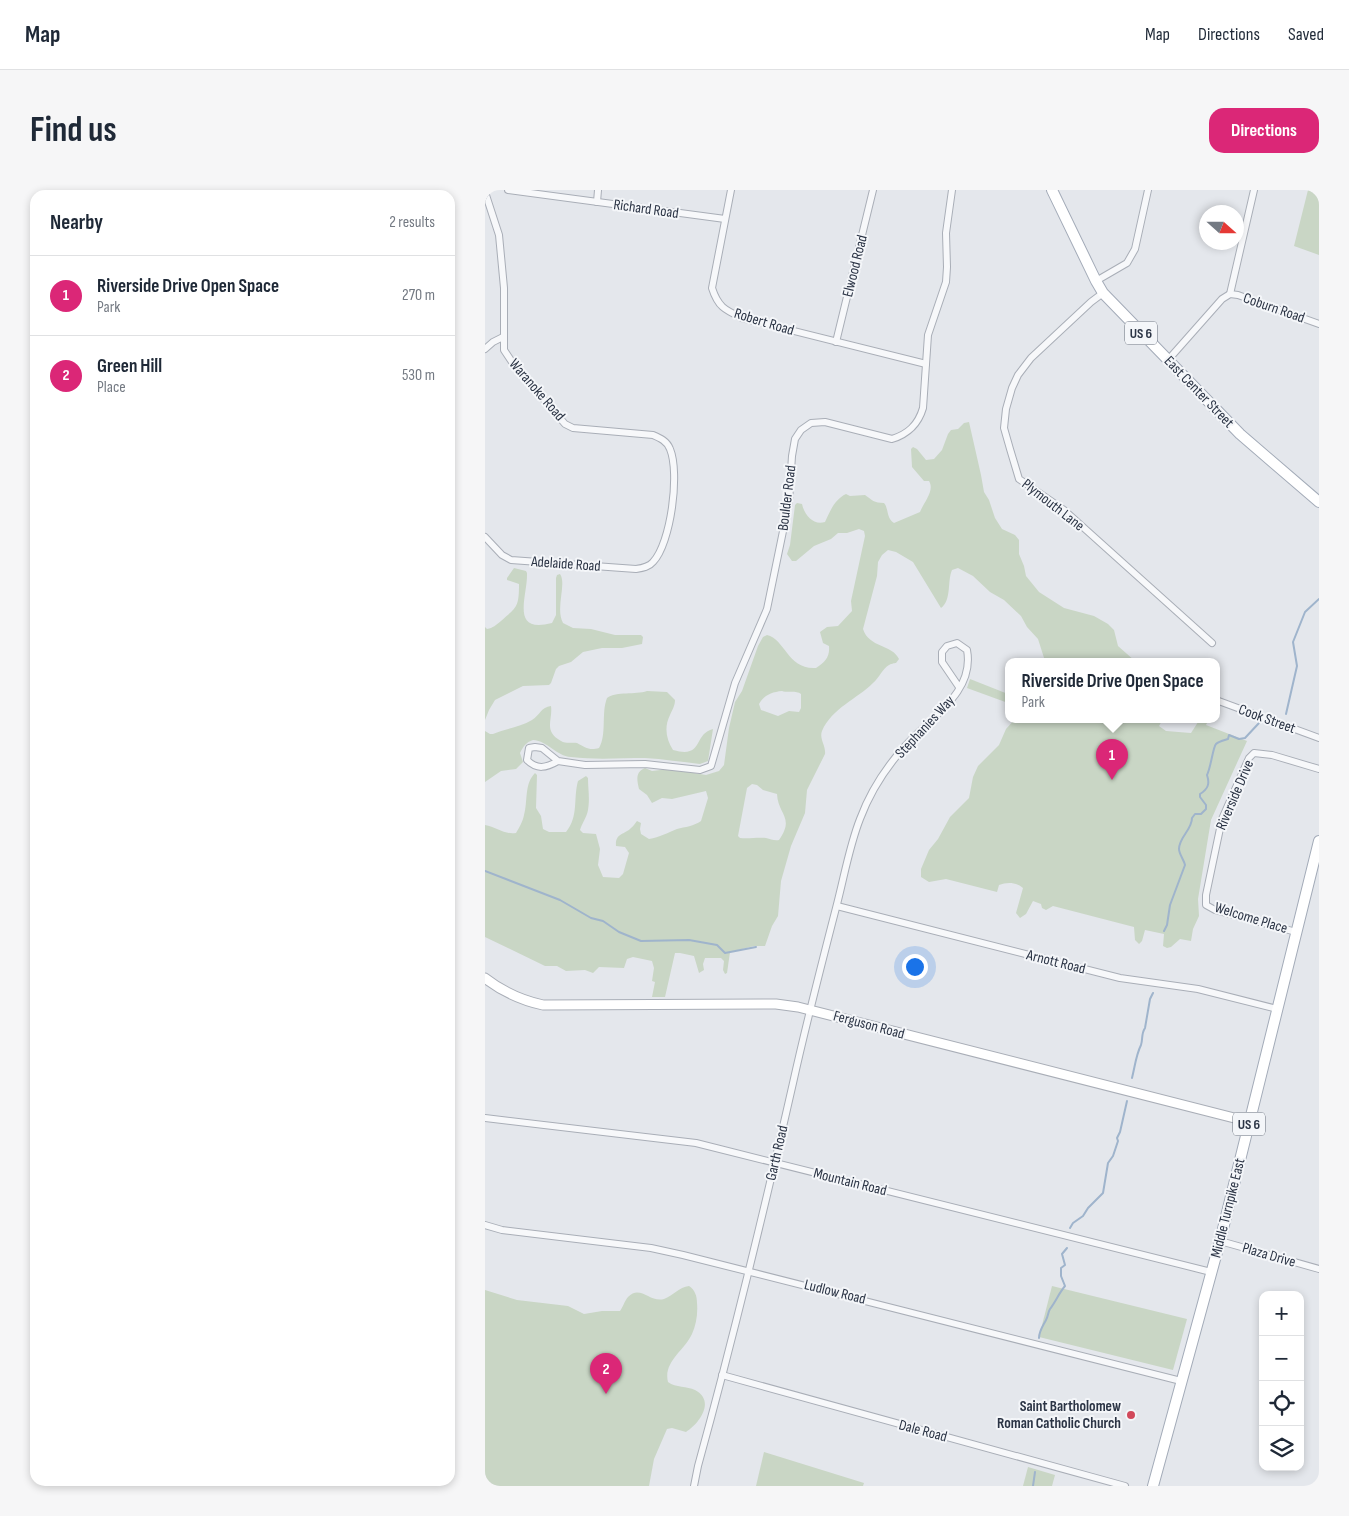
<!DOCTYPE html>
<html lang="en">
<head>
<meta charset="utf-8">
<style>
  :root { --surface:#fff; --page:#f6f6f7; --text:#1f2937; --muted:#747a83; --line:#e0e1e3; --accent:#db2777 }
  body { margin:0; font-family:"Sofia Sans Condensed",sans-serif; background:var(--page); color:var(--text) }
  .controls { position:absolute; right:15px; bottom:15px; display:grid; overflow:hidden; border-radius:10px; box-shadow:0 2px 8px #0003 }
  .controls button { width:45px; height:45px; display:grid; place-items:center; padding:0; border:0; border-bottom:1px solid var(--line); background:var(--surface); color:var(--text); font:25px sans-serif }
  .compass { position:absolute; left:714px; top:15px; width:45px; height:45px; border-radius:50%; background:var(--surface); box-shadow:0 2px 8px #0003; rotate:111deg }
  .you { position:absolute; left:429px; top:776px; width:18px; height:18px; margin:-12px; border:4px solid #fff; border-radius:50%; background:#1a73e8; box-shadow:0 0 0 8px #1a73e833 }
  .badge { display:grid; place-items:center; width:32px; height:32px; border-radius:50%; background:var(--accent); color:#fff; font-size:16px; font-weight:700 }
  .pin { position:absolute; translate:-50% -41px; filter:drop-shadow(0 1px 2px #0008) }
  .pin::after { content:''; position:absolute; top:26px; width:18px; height:15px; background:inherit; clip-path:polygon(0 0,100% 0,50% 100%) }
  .popup { position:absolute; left:520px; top:468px; width:215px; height:65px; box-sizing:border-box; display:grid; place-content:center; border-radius:10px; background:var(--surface); filter:drop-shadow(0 1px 4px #0005); font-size:16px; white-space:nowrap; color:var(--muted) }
  .popup b { font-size:19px; color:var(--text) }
  .popup::after { content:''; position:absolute; left:50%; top:100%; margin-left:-10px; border:10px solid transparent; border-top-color:var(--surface) }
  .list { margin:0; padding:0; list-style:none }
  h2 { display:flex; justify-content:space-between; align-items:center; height:65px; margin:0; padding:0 20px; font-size:21px }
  h2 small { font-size:16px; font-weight:400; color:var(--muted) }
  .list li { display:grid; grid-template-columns:32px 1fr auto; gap:15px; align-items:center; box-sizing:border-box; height:80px; padding:0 20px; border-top:1px solid var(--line) }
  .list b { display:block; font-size:19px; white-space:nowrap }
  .list p { margin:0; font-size:16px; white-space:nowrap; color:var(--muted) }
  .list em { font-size:16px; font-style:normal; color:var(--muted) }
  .icon { flex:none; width:28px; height:28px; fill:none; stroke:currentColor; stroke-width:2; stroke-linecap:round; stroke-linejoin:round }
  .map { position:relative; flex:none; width:834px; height:1296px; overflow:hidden; border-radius:15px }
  header { display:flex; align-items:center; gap:30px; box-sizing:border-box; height:70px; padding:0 25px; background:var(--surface); border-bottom:1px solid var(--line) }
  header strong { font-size:24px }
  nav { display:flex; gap:28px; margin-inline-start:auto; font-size:18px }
  .intro { display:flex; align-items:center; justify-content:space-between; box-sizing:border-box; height:120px; padding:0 30px }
  h1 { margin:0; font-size:35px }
  .button { padding:12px 22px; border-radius:15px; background:var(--accent); color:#fff; font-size:18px; font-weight:700 }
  main { display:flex; gap:30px; padding:0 30px }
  aside { flex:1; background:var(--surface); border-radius:15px; box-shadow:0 2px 8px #0003 }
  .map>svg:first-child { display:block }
  .green { fill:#c9d6c5; fill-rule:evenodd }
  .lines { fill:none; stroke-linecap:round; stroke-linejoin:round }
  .stream { stroke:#9fb4cc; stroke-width:2 }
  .street-casing { stroke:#a9aeb7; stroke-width:8 }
  .secondary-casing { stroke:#a9aeb7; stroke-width:11 }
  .primary-casing { stroke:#a3abb8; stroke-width:12 }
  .street { stroke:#f7f8fa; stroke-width:6 }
  .secondary { stroke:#fff; stroke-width:9 }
  .primary { stroke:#fff; stroke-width:10 }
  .poi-dot { fill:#d1495b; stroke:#f4f6f9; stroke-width:2 }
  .labels { text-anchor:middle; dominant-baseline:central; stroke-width:4; stroke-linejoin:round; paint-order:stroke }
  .shield { fill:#f4f6f9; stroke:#676e7b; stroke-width:1 }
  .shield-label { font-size:14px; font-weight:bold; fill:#2b3445 }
  .street-label { font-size:15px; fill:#2b3445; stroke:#f4f6f9 }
  .poi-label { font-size:15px; font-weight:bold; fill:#2b3445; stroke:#f4f6f9; text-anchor:end }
</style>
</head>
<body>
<header>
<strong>Map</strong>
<nav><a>Map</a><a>Directions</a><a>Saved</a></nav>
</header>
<div class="intro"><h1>Find us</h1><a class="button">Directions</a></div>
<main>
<aside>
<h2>Nearby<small>2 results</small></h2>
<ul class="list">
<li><span class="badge">1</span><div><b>Riverside Drive Open Space</b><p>Park</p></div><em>270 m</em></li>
<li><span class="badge">2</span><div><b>Green Hill</b><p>Place</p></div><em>530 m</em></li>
</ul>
</aside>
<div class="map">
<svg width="834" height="1296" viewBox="0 0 834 1296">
  <rect width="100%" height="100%" fill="#e4e7ec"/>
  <!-- green -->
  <g class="green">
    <polygon points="823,0 834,0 834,65 809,56"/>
    <path d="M 484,232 L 496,285 L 499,302 L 504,310 L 510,328 L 517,339 L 530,345 L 534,350 L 534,364 L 539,376 L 541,386 L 554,402 L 579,418 L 609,426 L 623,434 L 629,440 L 633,456 L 650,471 L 560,471 L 553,449 L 542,437 L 536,426 L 519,410 L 505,402 L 488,386 L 473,378 L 467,380 C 462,391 467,410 456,418 L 428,372 L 411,362 L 403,360 L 397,365 L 393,372 L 392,386 L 378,439 C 384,458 407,454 414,469 L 411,473 C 410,473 405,474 404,475 C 398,478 394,488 388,493 C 372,509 347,518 337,541 C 334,549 341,555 340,564 L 322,600 L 320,623 L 306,656 L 296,691 L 293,726 L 287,736 L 280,756 L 269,756 L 245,762 L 242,783 L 240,784 L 238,780 L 239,771 L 236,768 L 220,768 L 218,774 L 219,780 L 214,783 L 209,766 L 195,763 L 190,763 L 180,807 L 167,807 L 170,792 L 167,791 L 169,778 L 167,771 L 148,767 L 142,769 L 139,778 L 114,777 L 108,783 L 100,780 L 81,781 L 72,776 L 60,776 L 0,747 L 0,635 C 11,637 20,645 31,643 C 34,638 38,631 39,625 C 43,611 39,594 50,583 L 52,585 L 51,618 L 56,626 L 58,639 L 64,642 L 81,642 C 94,626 88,609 93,591 L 101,586 L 103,588 C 103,599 105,608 103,620 C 102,627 97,633 95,640 L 98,643 L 111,644 L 115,659 L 113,675 L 118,687 L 134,688 L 138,684 L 144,663 L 140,657 L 131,656 C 130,643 139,645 146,638 C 149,636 150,633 152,631 L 156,633 L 155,639 L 156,644 L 164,649 C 175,647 182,643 192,639 C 200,637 209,636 216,631 L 223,608 L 221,601 L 187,609 L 177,608 L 167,613 L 162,605 L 154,599 C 152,590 150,582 160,578 L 167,581 L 184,579 L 221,585 L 234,581 L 239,575 L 244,538 L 250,512 L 257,501 L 273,456 L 278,447 L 282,445 C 300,449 303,480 331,478 C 340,472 345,467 344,456 L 338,453 L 335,442 L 342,437 L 353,436 L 367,421 L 366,411 L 380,346 L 379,341 L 374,339 L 362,343 L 353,343 L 346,349 L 329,356 L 311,371 L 307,371 L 302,364 L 305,355 L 310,315 L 312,313 L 317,314 C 319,324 328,336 340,332 C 345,321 350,309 361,304 L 365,306 L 380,305 C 387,310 389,313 399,313 C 404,319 401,328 409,333 L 435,322 C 439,312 450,300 444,291 L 439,291 L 427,277 L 426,259 L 428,257 L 432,259 L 441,270 L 449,269 L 457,260 L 463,244 L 466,240 L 473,239 L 479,233 ZM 297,501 C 303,503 311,500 316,504 L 316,518 L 314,522 L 304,521 L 293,526 L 276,520 L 274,514 C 279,505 287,502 297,501 ZM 267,594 L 272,595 L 278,600 L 292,604 C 293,625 310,627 294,650 C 289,651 286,649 281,648 C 273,647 264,649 255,648 L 253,646 L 262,598 Z"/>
    <path d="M 29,378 L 41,381 L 42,383 C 43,406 24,444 67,433 L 71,425 L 71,388 L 72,385 L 75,384 C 82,394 70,418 78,433 L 88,438 L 106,439 L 130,445 L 156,445 L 158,447 L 157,454 L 137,458 L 117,458 L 98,462 L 86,472 L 74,476 L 71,479 L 66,493 L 64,495 L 38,496 L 10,510 L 4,520 L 0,530 L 0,437 L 2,439 C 8,438 11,435 16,431 C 32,417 34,417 34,394 L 22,390 L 22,388 Z"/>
    <polygon points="485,489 523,504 523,513 482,498"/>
    <path d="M 162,501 L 182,502 L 190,510 C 190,516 187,520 185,525 C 179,537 181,549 188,560 C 219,569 208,544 228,539 L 223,571 L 215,574 C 197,572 178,569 160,568 C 135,568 111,570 86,567 C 71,566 63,551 48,550 C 41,552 38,557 35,563 L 38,572 L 31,579 L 16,581 L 0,592 L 0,541 L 5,544 L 8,544 C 20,539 35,537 47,530 C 55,525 56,517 66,516 C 68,530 58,541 76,551 C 81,554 87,552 92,553 C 100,557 104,561 114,558 C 122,545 116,523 122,508 C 132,501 150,505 162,501 Z"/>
    <path d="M 530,529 L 678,529 L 674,536 L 681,541 L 706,543 L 715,529 L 724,529 L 721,535 L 762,551 L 726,630 L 713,709 L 714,726 L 708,739 L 706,751 L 695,749 L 686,757 L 682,758 L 678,756 L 679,744 L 660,740 L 657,751 L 654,754 L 650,750 L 649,737 L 568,716 L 561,720 L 557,718 L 556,714 L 548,711 L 541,724 L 535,728 L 531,723 L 538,698 C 531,692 522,692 514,695 L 512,702 L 461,689 L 444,692 L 436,687 L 436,679 L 444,660 L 453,649 L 465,627 L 484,608 L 488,587 L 493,576 L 514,555 L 521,539 Z"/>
    <path d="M 204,1096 C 210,1100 212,1106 212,1113 C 213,1124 211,1135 207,1144 C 199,1161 178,1172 183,1192 C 191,1198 202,1196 210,1200 C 231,1211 214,1234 201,1242 L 187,1238 L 182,1239 L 169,1269 L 164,1296 L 0,1296 L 0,1100 L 32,1110 L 83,1116 L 99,1124 L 117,1121 L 135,1121 C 138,1117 139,1112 143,1107 C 155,1094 165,1113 179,1109 C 188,1106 194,1097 204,1096 Z"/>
    <polygon points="567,1096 702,1129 688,1180 554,1147"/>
    <polygon points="279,1262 379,1293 378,1296 271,1296"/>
    <polygon points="543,1277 570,1285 567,1296 538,1296"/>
  </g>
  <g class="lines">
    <!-- stream -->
    <g class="stream">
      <polyline points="801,524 812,476 808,452 820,422 834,409"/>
      <polyline points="0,681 75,710 106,728 118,731 134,742 156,751 204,750 232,755 240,763 271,757"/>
      <path d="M 679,741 L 682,735 L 685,715 L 700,675 C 699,670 694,664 694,659 C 694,647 707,640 707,628 L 710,624 L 716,624 L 721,619 L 721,615 L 715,607 L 715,604 C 723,599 725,594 722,585 C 726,577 728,557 731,554 C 734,551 740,550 743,549 L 744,545 L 754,549 L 760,548 L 774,533"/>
      <path d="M 647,888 C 650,876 651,865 656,855 C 658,849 656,844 660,838 L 665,809 L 668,803"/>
      <polyline points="585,1038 588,1033 598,1026 603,1018 618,1003 623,973 628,966 633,951 632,948 635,942 642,911"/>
      <path d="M 554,1148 C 554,1141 558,1136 561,1130 C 563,1127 563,1122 565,1119 C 571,1111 574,1103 580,1096 L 576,1086 L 576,1078 L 580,1075 L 577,1064 L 582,1058"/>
      <polyline points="548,1296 550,1282"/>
    </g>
    <defs>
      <g id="street">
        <polyline points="23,0 240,29"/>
        <path d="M 246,0 L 227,98 C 233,117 240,120 257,128 L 441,174"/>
        <path d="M 0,2 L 14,45 L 19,98 L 19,160 L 29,175 L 80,234 L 88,238 L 168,245 C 175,248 182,251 185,259 C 195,283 186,353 168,372 C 164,377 158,378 151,379 L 26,370 L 17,365 L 0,347"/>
        <polyline points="112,12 113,0"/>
        <polyline points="611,91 642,73 650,59 663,0"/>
        <polyline points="618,103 606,112 546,168 533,185 527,198 521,219 519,238 525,259 534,289 579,320 727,453"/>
        <polyline points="745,104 769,0"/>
        <polyline points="351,152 388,0"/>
        <polyline points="0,159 8,152 18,147"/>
        <polyline points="683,170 737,109 745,104 753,105 834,134"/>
        <polyline points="731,510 834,548"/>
        <path d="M 73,571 C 61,578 52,580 42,570 L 44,558 L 50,557 L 57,558 L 73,571 L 100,575 L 160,574 L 215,580 L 226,576 L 250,493 L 282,419 L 304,312 L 307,266 L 310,249 L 316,240 L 326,233 L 340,232 L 407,249 C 423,244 433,235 438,218 L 443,145 L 461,92 L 462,77 L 461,43 L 467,0"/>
        <polyline points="352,716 635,788 713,799 792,819"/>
        <polyline points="811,742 730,720 721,715 721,705 737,629 764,568 769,563 787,565 834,579"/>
        <polyline points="0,928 211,953 726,1082"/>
        <polyline points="0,1035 17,1040 166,1058 198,1065 696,1191"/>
        <polyline points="735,1051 834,1079"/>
        <polyline points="237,1185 640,1296"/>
        <path d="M 209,1296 L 213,1276 C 248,1149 279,1021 308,893 C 321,834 336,776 351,718 C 359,688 364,657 375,629 C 385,602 402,576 421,555 C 446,527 490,502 482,460 L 472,453 L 462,456 L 457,462 L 457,472 L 474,497"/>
      </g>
      <path id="secondary" d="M 0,788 C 18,802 35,810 58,815 L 291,814 L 313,817 L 765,932"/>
      <g id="primary">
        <polyline points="567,0 611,91 618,103 755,244 834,312"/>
        <polyline points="668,1296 735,1051 834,651"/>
      </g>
    </defs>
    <!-- street casing -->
    <use href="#street" class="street-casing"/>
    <!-- secondary casing -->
    <use href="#secondary" class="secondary-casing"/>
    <!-- primary casing -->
    <use href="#primary" class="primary-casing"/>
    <!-- street -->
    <use href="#street" class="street"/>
    <!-- secondary -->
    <use href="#secondary" class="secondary"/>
    <!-- primary -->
    <use href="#primary" class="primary"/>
  </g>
  <!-- markers -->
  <circle class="poi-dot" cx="646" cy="1225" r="5"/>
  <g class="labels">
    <!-- shield labels -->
    <g class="shield">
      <rect x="640" y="131.5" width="32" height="23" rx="4"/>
      <rect x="748" y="922.5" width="32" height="23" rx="4"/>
    </g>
    <g class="shield-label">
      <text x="656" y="143">US 6</text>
      <text x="764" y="934">US 6</text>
    </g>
    <!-- street labels -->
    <g class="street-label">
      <text transform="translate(161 19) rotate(8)">Richard Road</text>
      <text transform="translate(370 76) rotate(-76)">Elwood Road</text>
      <text transform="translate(789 118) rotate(19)">Coburn Road</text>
      <text transform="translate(279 132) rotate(17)">Robert Road</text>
      <text transform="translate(52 200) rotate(49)">Waranoke Road</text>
      <text transform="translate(714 202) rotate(46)">East Center Street</text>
      <text transform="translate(302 308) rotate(-83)">Boulder Road</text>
      <text transform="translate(568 315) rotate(38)">Plymouth Lane</text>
      <text transform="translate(81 374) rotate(4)">Adelaide Road</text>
      <text transform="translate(782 529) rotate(20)">Cook Street</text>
      <text transform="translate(440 537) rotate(-47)">Stephanies Way</text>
      <text transform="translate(750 605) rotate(-67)">Riverside Drive</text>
      <text transform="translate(766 728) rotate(17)">Welcome Place</text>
      <text transform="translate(571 772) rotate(14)">Arnott Road</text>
      <text transform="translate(384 835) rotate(15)">Ferguson Road</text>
      <text transform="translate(292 963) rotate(-77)">Garth Road</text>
      <text transform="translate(365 992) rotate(14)">Mountain Road</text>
      <text transform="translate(743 1018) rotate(-76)">Middle Turnpike East</text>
      <text transform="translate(784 1065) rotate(16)">Plaza Drive</text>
      <text transform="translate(350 1102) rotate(14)">Ludlow Road</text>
      <text transform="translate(438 1241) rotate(15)">Dale Road</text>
    </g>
    <!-- poi labels -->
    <g class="poi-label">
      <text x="636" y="1216">Saint Bartholomew<tspan x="636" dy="17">Roman Catholic Church</tspan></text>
    </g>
  </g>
</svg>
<div class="controls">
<button>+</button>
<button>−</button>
<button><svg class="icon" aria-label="locate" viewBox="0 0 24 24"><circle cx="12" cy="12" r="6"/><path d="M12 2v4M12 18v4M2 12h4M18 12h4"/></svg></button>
<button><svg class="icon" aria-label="layers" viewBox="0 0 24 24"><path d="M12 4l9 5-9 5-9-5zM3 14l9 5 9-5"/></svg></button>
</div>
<svg class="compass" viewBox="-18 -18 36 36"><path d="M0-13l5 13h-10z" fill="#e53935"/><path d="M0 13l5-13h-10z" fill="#747a83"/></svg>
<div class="you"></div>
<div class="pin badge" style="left:627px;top:590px">1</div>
<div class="popup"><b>Riverside Drive Open Space</b>Park</div>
<div class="pin badge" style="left:121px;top:1204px">2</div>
</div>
</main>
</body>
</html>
